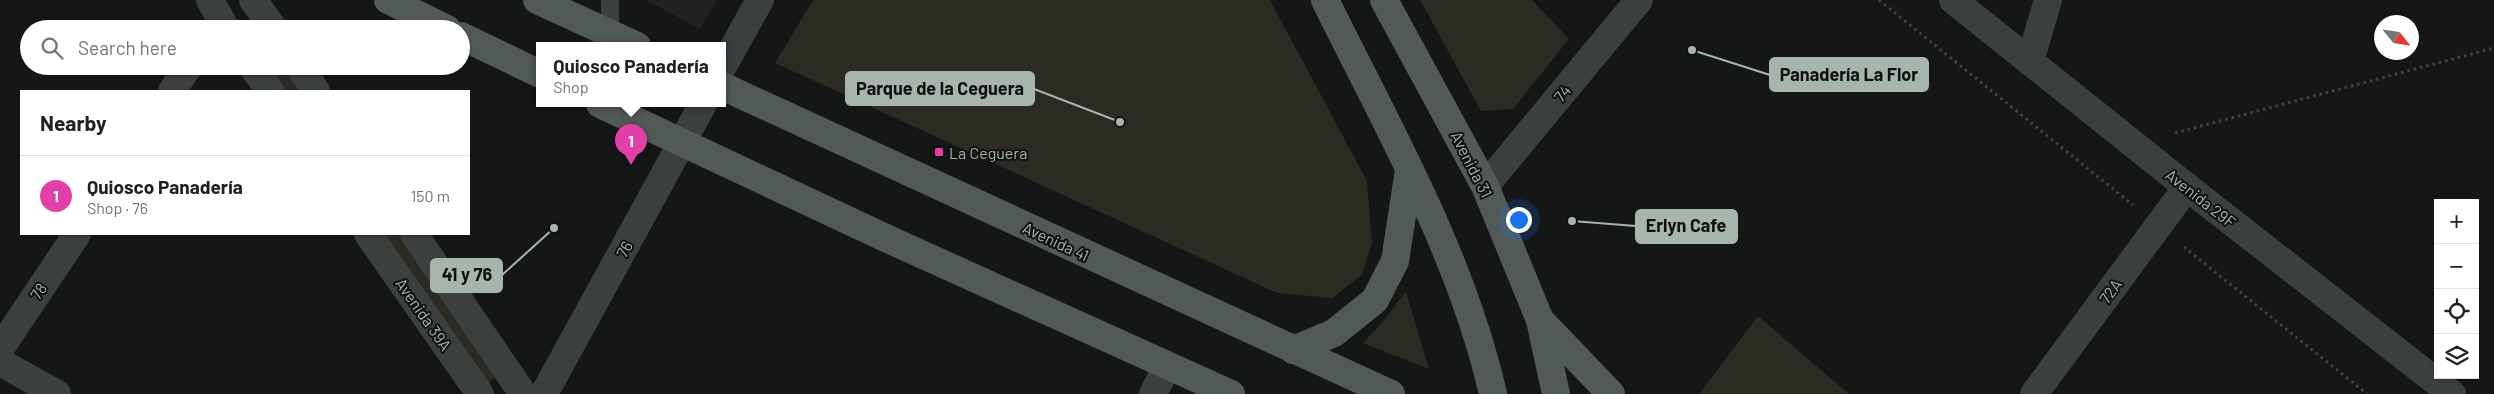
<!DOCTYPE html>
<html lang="en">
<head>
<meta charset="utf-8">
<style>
  :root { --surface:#fff; --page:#f2f2f2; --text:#202124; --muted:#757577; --line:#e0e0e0; --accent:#e340a7 }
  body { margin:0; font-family:Barlow,sans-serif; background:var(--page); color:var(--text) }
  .controls { position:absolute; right:15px; bottom:15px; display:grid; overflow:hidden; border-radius:0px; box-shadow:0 1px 4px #0004 }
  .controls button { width:45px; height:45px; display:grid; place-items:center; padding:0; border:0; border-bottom:1px solid var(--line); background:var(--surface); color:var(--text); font:25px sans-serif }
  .compass { position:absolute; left:2374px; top:15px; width:45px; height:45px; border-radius:50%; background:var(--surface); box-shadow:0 1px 4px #0004; rotate:120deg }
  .you { position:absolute; left:1518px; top:219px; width:18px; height:18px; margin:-12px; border:4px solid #fff; border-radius:50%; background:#1a73e8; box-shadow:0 0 0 8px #1a73e833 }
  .badge { display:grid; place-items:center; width:32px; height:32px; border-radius:50%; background:var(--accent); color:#fff; font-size:16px; font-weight:700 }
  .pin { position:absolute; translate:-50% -41px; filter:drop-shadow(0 1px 2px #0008) }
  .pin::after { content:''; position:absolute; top:26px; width:18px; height:15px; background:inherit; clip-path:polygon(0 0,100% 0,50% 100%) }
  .popup { position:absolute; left:536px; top:42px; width:190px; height:65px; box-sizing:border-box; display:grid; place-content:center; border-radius:0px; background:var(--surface); filter:drop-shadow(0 1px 4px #0005); font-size:16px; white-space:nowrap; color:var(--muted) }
  .popup b { font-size:19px; color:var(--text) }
  .popup::after { content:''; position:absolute; left:50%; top:100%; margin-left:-10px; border:10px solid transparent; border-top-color:var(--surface) }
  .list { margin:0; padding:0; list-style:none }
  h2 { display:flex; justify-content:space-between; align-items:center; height:65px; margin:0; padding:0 20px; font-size:21px }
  h2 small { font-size:16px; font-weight:400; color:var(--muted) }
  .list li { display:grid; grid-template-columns:32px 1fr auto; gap:15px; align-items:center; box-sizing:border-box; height:80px; padding:0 20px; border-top:1px solid var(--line) }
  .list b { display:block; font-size:19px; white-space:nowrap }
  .list p { margin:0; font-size:16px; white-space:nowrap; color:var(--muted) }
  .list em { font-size:16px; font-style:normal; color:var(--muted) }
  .icon { flex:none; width:28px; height:28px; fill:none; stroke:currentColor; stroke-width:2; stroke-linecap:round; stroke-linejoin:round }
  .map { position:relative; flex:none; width:2494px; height:394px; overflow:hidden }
  .search { position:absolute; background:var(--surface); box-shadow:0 1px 4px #0004; left:20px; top:20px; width:450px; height:55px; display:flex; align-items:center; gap:12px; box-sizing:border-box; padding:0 18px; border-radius:28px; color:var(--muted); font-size:19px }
  .panel { position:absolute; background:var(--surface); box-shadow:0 1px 4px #0004; left:20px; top:90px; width:450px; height:145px; border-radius:0px }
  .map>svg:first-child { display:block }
  .built { fill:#212322 }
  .green { fill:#2b2a23 }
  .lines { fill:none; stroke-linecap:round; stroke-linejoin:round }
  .path { stroke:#3e4441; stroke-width:3; stroke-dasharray:2.5 4; stroke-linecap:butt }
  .service { stroke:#3b403e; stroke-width:18 }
  .minor { stroke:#3b403e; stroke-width:28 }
  .tertiary { stroke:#3b403e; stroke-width:28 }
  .primary { stroke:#525a56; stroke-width:28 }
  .poi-dot { fill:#e340a7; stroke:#101111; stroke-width:2 }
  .labels { text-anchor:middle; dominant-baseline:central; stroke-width:4; stroke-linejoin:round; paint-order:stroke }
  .street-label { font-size:16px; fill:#a8b5ad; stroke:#101111 }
  .poi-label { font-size:16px; fill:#a8b5ad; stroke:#101111; text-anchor:start }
  .leader { fill:none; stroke:#a8b5ad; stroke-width:2 }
  .callout-dot { fill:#a8b5ad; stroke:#101111; stroke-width:2 }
  .callout { fill:#a8b5ad; stroke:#a8b5ad; stroke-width:2 }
  .callout-label { font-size:18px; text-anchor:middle; font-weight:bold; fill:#111 }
</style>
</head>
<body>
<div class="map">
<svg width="2494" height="394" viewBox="0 0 2494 394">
  <rect width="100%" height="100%" fill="#151616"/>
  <!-- built -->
  <polygon class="built" points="646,0 717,0 700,29"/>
  <!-- green -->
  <g class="green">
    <polygon points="813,0 1270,0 1367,181 1372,243 1362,275 1332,298 1277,293 775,63"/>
    <polygon points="1420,0 1532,0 1569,39 1513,109 1481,111"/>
    <polygon points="267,66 288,66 305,91 281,91"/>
    <polygon points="379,234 403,234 500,375 484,386"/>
    <polygon points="1406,291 1429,369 1363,343 1381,324"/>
    <polygon points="1758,316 1849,394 1699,394"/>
  </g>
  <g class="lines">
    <!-- path -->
    <g class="path">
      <polyline points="1879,0 2133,205"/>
      <polyline points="2175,133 2494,48"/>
      <polyline points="2184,247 2367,394"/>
    </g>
    <!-- service -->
    <polyline class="service" points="610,0 610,34"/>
    <!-- minor -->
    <g class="minor">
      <polyline points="210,0 226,29"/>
      <polyline points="253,0 274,29"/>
      <polyline points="252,66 270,91"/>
      <polyline points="299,66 316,91"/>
      <polyline points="172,91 189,66"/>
      <polyline points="368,234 480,394"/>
      <polyline points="414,234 523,394"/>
      <polyline points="0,349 77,234"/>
      <polyline points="0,362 57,394"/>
      <polyline points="1153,394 1167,366"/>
    </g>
    <!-- tertiary -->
    <g class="tertiary">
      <polyline points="1953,0 2187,187 2452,394"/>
      <polyline points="2030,61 2048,0"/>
      <polyline points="722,68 760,0"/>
      <polyline points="1485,186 1639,0"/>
      <polyline points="544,394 703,104"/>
      <polyline points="2034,394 2187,187"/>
    </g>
    <!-- primary -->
    <g class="primary">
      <polyline points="388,0 447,29"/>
      <polyline points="537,0 637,46"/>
      <path d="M 1325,0 C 1388,128 1461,254 1493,394"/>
      <polyline points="1384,0 1485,186 1540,320 1556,394"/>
      <polyline points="461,36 540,74"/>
      <polyline points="722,86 1391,394"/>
      <polyline points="600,104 890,240 1231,394"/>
      <polyline points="1540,320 1611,394"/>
      <polyline points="1293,350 1334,333 1375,300 1395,261 1409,170"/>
    </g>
  </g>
  <!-- markers -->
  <rect class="poi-dot" x="934" y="147" width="10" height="10" rx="2.5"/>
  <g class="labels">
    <!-- street labels -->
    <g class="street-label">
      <text transform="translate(1562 93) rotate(-50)">74</text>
      <text transform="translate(1472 164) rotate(63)">Avenida 31</text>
      <text transform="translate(2201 198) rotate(38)">Avenida 29F</text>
      <text transform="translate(1056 241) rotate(25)">Avenida 41</text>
      <text transform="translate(624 249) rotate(-61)">76</text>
      <text transform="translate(38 291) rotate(-56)">78</text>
      <text transform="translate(2110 291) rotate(-54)">72A</text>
      <text transform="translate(424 314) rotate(55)">Avenida 39A</text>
    </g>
    <!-- poi labels -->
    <g class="poi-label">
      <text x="949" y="152">La Ceguera</text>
    </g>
  </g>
  <!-- callouts -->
  <path class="leader" d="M1692 50L1770 75M1120 122L1034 89M1572 221L1636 226M554 228L502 275"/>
  <g class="callout-dot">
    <circle cx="1692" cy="50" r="5"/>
    <circle cx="1120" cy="122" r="5"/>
    <circle cx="1572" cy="221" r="5"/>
    <circle cx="554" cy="228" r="5"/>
  </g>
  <g class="callout">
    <rect x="1770" y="58" width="158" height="33" rx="5"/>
    <rect x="846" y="72" width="188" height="33" rx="5"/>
    <rect x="1636" y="210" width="101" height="33" rx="5"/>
    <rect x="431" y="259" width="71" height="33" rx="5"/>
  </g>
  <g class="callout-label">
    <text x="1849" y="81">Panadería La Flor</text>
    <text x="940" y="95">Parque de la Ceguera</text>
    <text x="1686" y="232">Erlyn Cafe</text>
    <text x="467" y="281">41 y 76</text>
  </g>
</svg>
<div class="controls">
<button>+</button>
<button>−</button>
<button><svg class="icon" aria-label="locate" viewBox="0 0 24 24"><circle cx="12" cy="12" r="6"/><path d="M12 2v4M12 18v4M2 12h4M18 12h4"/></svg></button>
<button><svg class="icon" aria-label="layers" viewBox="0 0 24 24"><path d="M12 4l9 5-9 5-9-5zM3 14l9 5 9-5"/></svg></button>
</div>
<svg class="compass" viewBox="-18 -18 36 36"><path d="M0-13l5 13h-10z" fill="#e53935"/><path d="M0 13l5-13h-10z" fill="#757577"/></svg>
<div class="you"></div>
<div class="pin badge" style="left:631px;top:165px">1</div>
<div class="popup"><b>Quiosco Panadería</b>Shop</div>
<div class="search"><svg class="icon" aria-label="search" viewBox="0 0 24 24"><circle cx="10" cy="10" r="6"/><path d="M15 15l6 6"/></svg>Search here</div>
<section class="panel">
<h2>Nearby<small></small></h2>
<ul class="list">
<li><span class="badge">1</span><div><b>Quiosco Panadería</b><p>Shop · 76</p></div><em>150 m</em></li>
</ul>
</section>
</div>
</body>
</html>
